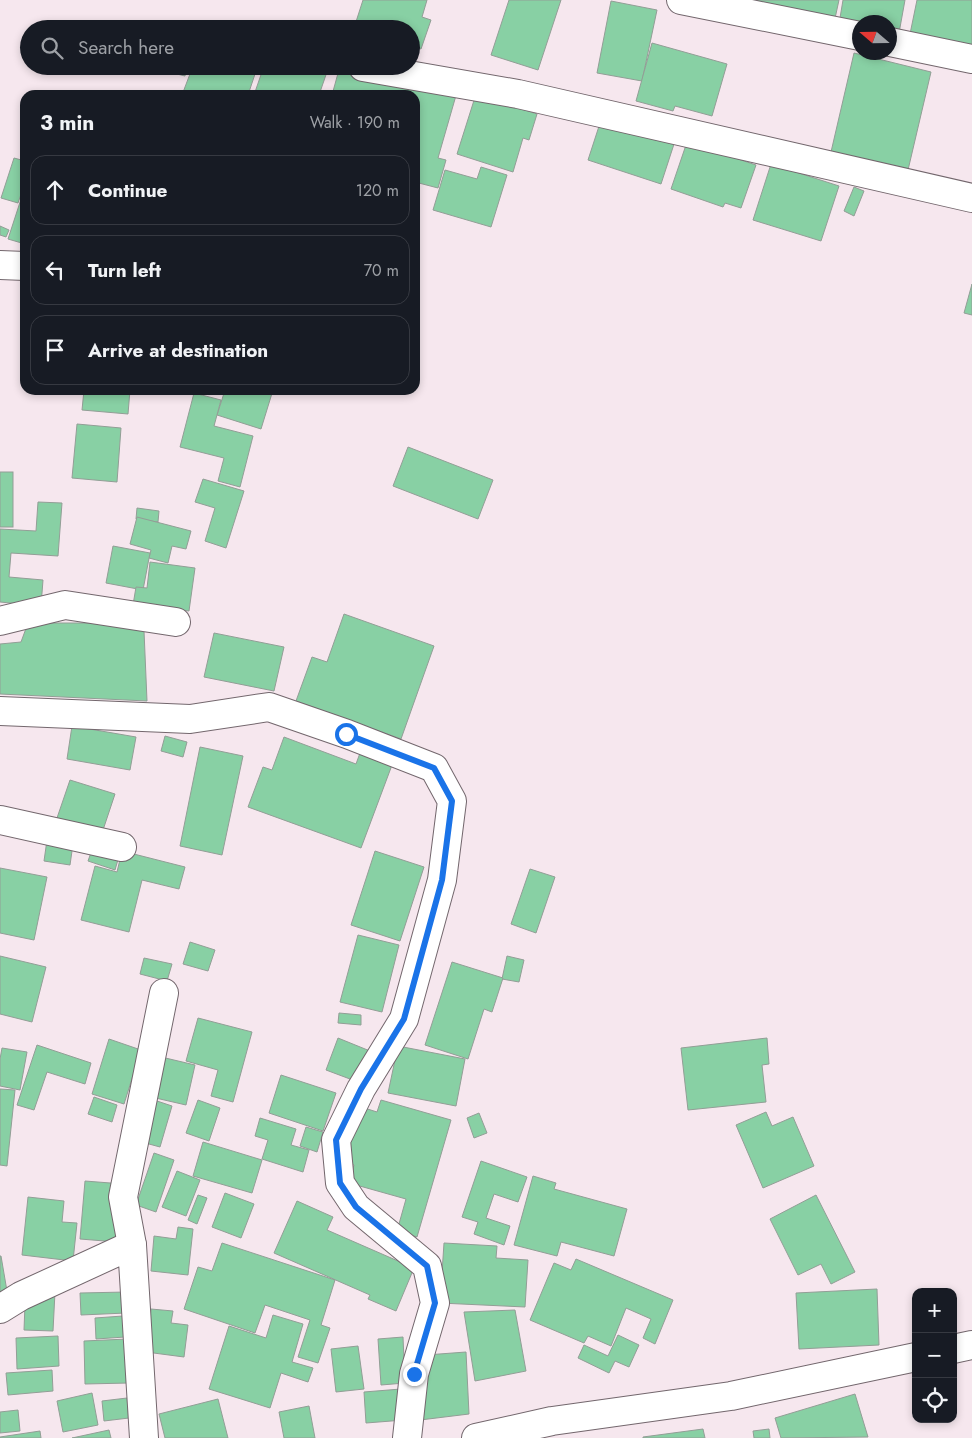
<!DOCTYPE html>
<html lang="en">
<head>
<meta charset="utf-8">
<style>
  :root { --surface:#171b24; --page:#20242c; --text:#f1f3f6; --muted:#9ea1a6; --line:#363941 }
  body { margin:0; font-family:Jost,sans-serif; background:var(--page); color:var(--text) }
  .controls { position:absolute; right:15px; bottom:15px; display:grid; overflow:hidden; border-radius:10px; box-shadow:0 2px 8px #0003 }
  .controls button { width:45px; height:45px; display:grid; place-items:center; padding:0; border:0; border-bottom:1px solid var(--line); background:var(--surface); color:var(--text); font:25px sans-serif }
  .compass { position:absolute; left:852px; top:15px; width:45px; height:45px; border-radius:50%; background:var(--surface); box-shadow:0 2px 8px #0003; rotate:290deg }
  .stop { position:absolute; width:15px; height:15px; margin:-11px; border:4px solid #1a73e8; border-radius:50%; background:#fff }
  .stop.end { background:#1a73e8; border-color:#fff; box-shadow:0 1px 5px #0008 }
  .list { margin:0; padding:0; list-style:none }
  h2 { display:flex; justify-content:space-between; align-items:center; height:65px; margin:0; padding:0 20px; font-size:21px }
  h2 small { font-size:16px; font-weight:400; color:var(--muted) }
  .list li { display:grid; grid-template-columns:32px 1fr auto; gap:15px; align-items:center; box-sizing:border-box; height:70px; margin:0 10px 10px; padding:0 10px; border:1px solid var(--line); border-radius:15px }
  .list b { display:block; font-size:19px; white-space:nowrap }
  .list em { font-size:16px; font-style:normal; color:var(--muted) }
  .icon { flex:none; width:28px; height:28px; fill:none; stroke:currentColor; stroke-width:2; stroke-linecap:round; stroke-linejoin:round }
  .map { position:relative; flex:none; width:972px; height:1438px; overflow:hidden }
  .search { position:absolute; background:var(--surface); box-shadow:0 2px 8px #0003; left:20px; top:20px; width:400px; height:55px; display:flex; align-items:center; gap:12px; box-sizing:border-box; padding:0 18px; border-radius:28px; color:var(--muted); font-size:19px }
  .panel { position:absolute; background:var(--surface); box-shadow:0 2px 8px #0003; left:20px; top:90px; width:400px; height:305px; border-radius:15px }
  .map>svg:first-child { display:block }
  .building { fill:#88d0a4; stroke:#929e96 }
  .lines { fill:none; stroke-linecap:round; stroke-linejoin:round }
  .minor-casing { stroke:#73676d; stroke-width:30 }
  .secondary-casing { stroke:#73676d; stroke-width:30 }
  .minor { stroke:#fff; stroke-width:28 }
  .secondary { stroke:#fff; stroke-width:28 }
  .route { stroke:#1a73e8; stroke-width:6 }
</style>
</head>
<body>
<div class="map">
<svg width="972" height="1438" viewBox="0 0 972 1438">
  <rect width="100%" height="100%" fill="#f6e7ee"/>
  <!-- building -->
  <g class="building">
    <polygon points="363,0 427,0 422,17 431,20 421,49 411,46 411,29 354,28"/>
    <polygon points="509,0 561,0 538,70 491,55"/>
    <polygon points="726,0 839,0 834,23"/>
    <polygon points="843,0 905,0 899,33 890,32 890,22 839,24"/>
    <polygon points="917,0 972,0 972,49 910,34"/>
    <polygon points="611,1 657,10 642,81 597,73"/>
    <polygon points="652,43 727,64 712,116 675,106 673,111 636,101"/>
    <polygon points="854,53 931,72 908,170 831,152"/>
    <polygon points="166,66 187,66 185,76 165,71"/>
    <polygon points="193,66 253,66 257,68 248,95 182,95"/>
    <polygon points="264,66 329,66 319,95 254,95"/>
    <polygon points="340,66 404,84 457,92 438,158 446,160 438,188 415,182 415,95 332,95"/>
    <polygon points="476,94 537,114 529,140 523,138 513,172 457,154"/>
    <polygon points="602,117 675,141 661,184 588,160"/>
    <polygon points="687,142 756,165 741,208 725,203 723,207 671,189"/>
    <polygon points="14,158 25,161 25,183 18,203 1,198"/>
    <polygon points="771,164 839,186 821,241 753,220"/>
    <polygon points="481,167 507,175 491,227 433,210 445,170 477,179"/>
    <polygon points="25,187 25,244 8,239"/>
    <polygon points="854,187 864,191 854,216 844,211"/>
    <polygon points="0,226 9,230 6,237 0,235"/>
    <polygon points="972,284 972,315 964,313"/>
    <polygon points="84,390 130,390 128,414 82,410"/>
    <polygon points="225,390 273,390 261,429 217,415"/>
    <polygon points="194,393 221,400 214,426 253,436 240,487 218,481 224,458 180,447"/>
    <polygon points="77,424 121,428 117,482 72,478"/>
    <polygon points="408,447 493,480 478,519 393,486"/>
    <rect x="0" y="472" width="13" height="55"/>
    <polygon points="203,479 244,491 226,548 205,541 215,508 195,502"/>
    <polygon points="38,502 62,503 58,556 11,553 9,577 43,580 41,606 0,602 0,529 36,531"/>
    <polygon points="137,508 159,511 158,522 136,519"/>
    <polygon points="137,517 191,531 186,549 172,546 168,563 149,558 151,550 130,544"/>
    <polygon points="113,546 150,553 143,590 106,583"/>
    <polygon points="150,562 195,568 189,611 158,607 133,605 136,587 147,588"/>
    <polygon points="344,614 434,646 401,739 296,701 312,657 327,662"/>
    <polygon points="28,623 121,623 144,631 147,701 0,694 0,644 21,642"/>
    <polygon points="214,633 284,647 274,691 204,677"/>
    <polygon points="72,726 136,737 130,770 67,759"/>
    <polygon points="165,736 187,742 183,757 161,751"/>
    <polygon points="284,737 356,764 360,753 392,765 361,848 248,807 263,767 272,770"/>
    <polygon points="200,747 243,756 222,855 180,846"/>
    <polygon points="70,780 115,794 102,833 57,818"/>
    <polygon points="47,840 73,844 70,865 44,861"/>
    <polygon points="93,847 119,856 115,870 88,861"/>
    <polygon points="122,851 185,867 179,889 142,880 129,932 81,920 95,866 117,872"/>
    <polygon points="375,851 424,867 400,941 351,925"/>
    <polygon points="0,868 47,877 34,940 0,933"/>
    <polygon points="530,869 555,877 536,933 511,924"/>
    <polygon points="358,935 399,945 382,1012 340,1002"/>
    <polygon points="190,942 215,950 208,971 183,964"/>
    <polygon points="0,956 46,967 32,1022 0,1014"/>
    <polygon points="507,956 524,960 519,982 502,979"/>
    <polygon points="144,958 172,964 167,981 140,974"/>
    <polygon points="452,962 503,978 492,1012 484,1009 468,1059 425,1045"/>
    <polygon points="339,1013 361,1015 361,1025 338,1023"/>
    <polygon points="198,1018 252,1032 233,1102 211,1096 218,1070 186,1061"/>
    <polygon points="338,1038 370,1051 358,1082 326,1070"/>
    <polygon points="767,1038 769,1064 762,1065 766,1102 688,1110 681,1048"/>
    <polygon points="109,1039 141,1050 124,1104 92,1094"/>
    <polygon points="37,1045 91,1063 85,1084 47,1072 34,1110 17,1105"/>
    <polygon points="398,1046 465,1059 456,1106 388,1093"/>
    <polygon points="2,1048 27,1052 20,1090 0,1086 0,1059"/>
    <polygon points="157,1056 195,1065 186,1105 147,1096"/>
    <polygon points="281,1075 336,1093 323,1131 269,1113"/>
    <polygon points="0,1089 15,1090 7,1166 0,1165"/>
    <polygon points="94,1097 117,1105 112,1122 88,1114"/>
    <polygon points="151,1099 172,1106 160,1147 138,1141"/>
    <polygon points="198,1100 220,1108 209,1141 186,1133"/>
    <polygon points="381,1100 451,1120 417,1237 397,1231 406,1199 349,1183 354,1165 342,1161 358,1106 377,1112"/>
    <polygon points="766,1112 772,1126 793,1117 814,1166 763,1188 736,1125"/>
    <polygon points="479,1113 487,1133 474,1138 467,1118"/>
    <polygon points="260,1118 296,1129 291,1145 309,1150 303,1172 262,1159 268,1140 255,1136"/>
    <polygon points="306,1127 323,1132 317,1152 300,1146"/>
    <polygon points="203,1142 262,1160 252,1193 193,1176"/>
    <polygon points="154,1153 174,1160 156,1212 136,1205"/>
    <polygon points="481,1161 527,1177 518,1202 494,1194 486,1218 510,1226 504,1245 474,1234 478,1222 462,1217"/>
    <polygon points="177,1171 200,1180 186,1216 162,1207"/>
    <polygon points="533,1176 556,1183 554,1189 627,1209 614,1256 561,1242 557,1256 514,1245"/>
    <polygon points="85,1181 123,1184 117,1242 80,1239"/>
    <polygon points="225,1193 254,1204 241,1238 212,1227"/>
    <polygon points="198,1195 207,1198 197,1224 188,1220"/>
    <polygon points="816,1195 855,1272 831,1284 821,1264 798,1275 770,1219"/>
    <polygon points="28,1197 64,1201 62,1222 77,1223 73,1261 22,1255"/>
    <polygon points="297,1201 333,1217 327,1230 414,1268 396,1311 368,1299 370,1295 274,1253"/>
    <polygon points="178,1227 193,1229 188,1275 151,1271 154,1236 176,1239"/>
    <polygon points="222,1243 335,1280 321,1325 330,1328 318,1363 298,1357 310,1320 265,1305 255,1333 184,1309 198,1267 212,1271"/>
    <polygon points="444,1243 497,1246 496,1258 528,1260 525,1307 440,1303"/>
    <polygon points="0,1256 1,1256 8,1297 0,1302"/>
    <polygon points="576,1259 673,1300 655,1344 643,1338 651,1319 626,1308 611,1346 588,1336 584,1343 530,1320 554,1263 571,1270"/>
    <polygon points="877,1289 879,1345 799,1349 796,1293"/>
    <polygon points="55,1292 53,1331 24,1330 25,1304"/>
    <polygon points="126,1292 126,1313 81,1315 80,1293"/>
    <polygon points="151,1309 173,1311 171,1323 188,1325 184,1357 146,1352"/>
    <polygon points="515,1310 526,1371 475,1381 464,1312"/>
    <polygon points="273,1315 303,1324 292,1362 313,1368 308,1382 281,1373 270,1408 209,1389 229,1326 266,1338"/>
    <polygon points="123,1316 125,1337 96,1339 95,1318"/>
    <polygon points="618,1335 639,1345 629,1367 615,1361 609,1373 578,1358 584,1345 608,1356"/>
    <polygon points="58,1336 59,1366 17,1369 16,1338"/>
    <polygon points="403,1337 405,1383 381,1385 378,1339"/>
    <polygon points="127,1339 129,1383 85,1384 84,1341"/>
    <polygon points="358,1346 364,1389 336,1392 331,1349"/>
    <polygon points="466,1352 469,1414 412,1421 426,1355"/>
    <polygon points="52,1370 53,1391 8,1395 6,1373"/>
    <polygon points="401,1389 404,1420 366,1423 364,1392"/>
    <polygon points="92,1393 98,1425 63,1432 57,1401"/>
    <polygon points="855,1394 868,1437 781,1438 775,1418"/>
    <polygon points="127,1398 129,1418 104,1421 102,1401"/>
    <polygon points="218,1399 228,1438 165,1438 159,1414"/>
    <polygon points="309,1406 315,1438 284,1438 279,1412"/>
    <polygon points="18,1410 20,1431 0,1433 0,1412"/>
    <polygon points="703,1429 705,1438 643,1438 643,1437"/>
    <polygon points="769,1429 770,1438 754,1438 753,1431"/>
    <polygon points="109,1430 111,1438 72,1438"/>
    <polygon points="40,1431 41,1438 0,1438 0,1437"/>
  </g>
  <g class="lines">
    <defs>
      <g id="minor">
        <polyline points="681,0 860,36"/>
        <polyline points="890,42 972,59"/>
        <polyline points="363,67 518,94 972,198"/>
        <polyline points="0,265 25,266"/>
        <polyline points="0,621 65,605 176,622"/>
        <polyline points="0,711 190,719 269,707 347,734 434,768 452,801 442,880 404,1019 361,1089 336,1140 340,1183 356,1207 427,1266 435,1303 414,1374 407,1438"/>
        <polyline points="0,820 122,847"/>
        <polyline points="132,1245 123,1197 164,993"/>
        <polyline points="0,1309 21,1296 132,1245 144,1438"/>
      </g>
      <g id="secondary">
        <polyline points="953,1349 972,1345"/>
        <polyline points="476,1438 552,1421 731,1396 916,1357"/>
      </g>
    </defs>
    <!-- minor casing -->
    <use href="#minor" class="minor-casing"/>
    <!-- secondary casing -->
    <use href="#secondary" class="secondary-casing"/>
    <!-- minor -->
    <use href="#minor" class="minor"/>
    <!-- secondary -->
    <use href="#secondary" class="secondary"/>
  </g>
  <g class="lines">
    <!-- route -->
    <polyline class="route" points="346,734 434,768 452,801 442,880 404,1019 361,1089 336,1140 340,1183 356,1207 427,1266 435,1303 414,1374"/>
  </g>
</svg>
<div class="controls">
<button>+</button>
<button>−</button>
<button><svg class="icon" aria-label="locate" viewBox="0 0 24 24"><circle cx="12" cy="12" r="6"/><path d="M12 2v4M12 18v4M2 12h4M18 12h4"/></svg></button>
</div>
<svg class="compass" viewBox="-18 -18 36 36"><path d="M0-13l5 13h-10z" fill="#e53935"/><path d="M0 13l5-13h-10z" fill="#9ea1a6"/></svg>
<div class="stop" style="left:346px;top:734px"></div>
<div class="stop end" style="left:414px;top:1374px"></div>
<div class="search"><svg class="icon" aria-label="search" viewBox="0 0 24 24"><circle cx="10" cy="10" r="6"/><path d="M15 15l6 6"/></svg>Search here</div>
<section class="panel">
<h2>3 min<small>Walk · 190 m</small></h2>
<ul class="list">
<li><svg class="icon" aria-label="ahead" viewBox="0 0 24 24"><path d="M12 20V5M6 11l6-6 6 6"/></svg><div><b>Continue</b></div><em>120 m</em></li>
<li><svg class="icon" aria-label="left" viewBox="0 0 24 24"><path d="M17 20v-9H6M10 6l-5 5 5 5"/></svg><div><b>Turn left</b></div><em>70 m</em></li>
<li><svg class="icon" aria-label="arrive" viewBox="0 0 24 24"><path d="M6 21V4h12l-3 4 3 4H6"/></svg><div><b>Arrive at destination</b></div></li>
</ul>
</section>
</div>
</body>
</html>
